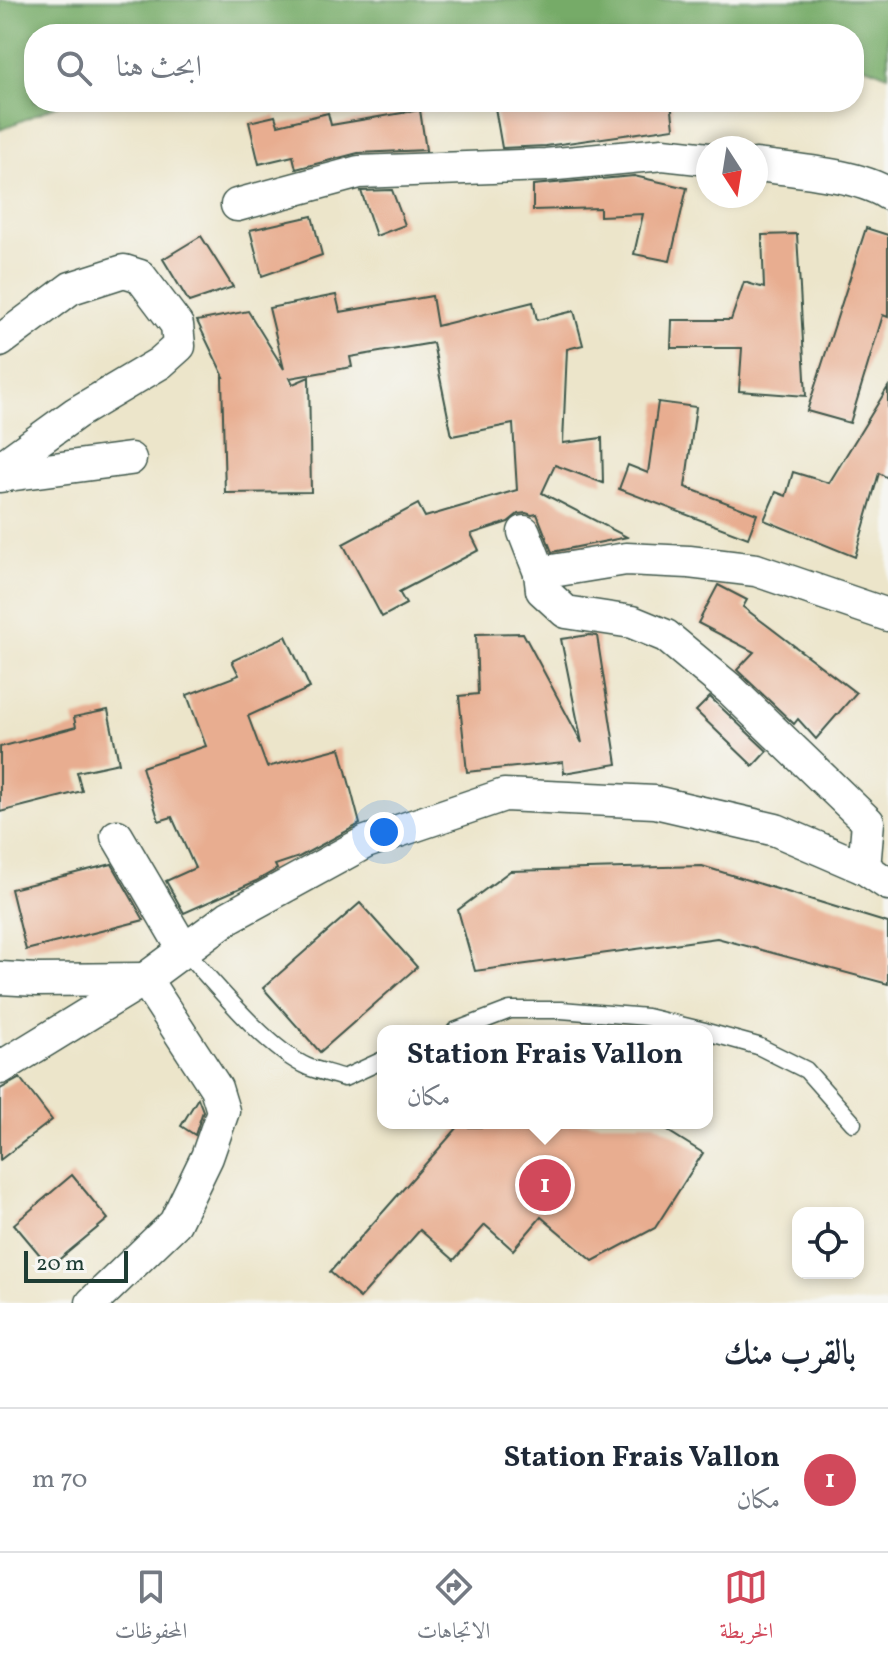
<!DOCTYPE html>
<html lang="ar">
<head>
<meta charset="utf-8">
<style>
  :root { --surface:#fff; --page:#f6f6f7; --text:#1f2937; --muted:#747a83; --line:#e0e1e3; --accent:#d1495b }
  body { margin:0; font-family:Vollkorn,Amiri,serif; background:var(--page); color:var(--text); direction:rtl }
  .controls { position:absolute; right:24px; bottom:24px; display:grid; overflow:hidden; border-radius:16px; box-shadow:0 4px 12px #0003 }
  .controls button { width:72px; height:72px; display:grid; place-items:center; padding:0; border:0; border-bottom:2px solid var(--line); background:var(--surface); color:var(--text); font:40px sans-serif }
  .compass { position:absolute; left:696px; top:136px; width:72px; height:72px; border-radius:50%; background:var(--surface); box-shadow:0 4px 12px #0003; rotate:168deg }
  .scale { position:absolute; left:24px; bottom:20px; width:104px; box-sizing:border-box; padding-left:8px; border:4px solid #1f3d34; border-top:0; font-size:22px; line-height:28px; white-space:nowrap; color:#1f3d34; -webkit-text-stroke:6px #f6f6f2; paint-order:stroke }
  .you { position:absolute; left:384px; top:832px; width:28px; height:28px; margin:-20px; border:6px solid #fff; border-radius:50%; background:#1a73e8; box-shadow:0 0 0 12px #1a73e833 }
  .badge { display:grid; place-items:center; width:52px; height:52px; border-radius:50%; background:var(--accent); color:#fff; font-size:26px; font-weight:700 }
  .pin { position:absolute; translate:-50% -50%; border:4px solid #fff; box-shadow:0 2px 8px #0006 }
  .popup { position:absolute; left:377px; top:1025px; width:336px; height:104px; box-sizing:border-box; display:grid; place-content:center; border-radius:16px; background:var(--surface); filter:drop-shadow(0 2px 6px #0005); font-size:26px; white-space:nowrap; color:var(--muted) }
  .popup b { font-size:30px; color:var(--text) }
  .popup::after { content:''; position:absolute; left:50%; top:100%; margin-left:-16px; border:16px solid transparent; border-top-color:var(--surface) }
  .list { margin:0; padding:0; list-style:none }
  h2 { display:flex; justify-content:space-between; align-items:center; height:104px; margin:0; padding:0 32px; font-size:34px }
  h2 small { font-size:26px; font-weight:400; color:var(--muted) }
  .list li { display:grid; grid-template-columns:52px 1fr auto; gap:24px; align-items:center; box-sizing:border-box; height:144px; padding:0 32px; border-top:2px solid var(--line) }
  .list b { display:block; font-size:30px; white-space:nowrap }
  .list p { margin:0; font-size:26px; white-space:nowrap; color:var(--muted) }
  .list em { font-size:26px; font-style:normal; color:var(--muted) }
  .icon { flex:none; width:44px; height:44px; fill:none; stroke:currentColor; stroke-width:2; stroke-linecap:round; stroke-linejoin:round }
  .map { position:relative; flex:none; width:888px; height:1303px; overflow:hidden; direction:ltr }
  .search { position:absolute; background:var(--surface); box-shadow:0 4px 12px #0003; left:24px; right:24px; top:24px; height:88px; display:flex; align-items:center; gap:20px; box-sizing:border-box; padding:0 28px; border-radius:32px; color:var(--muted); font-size:30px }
  .sheet { height:248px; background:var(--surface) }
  nav { display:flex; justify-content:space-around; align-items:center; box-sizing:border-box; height:112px; border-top:2px solid var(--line); background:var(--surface); font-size:22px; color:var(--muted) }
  nav a { display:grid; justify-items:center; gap:4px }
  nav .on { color:var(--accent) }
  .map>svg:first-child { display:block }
  .forest { fill:#76ab68; stroke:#4a744e; stroke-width:2 }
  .building { fill:#e8ad90 }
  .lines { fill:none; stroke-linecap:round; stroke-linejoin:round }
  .service-casing { stroke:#3e564a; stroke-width:19 }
  .minor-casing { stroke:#3e564a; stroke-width:35 }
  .service { stroke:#fff; stroke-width:16 }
  .minor { stroke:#fff; stroke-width:32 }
</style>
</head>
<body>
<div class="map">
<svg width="888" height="1303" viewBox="0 0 888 1303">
  <rect width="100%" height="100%" fill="#f6f6f2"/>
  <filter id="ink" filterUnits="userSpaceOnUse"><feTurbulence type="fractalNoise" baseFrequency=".0125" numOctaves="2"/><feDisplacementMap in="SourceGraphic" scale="16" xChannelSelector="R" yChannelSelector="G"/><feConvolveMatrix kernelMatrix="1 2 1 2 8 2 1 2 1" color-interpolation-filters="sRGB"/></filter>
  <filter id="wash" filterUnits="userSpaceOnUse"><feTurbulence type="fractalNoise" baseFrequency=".006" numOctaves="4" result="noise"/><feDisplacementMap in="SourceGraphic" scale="32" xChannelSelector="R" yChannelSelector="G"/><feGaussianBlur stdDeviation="1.8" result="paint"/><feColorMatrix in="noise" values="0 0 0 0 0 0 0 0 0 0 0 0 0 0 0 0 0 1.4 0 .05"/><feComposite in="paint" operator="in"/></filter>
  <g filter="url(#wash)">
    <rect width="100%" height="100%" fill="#ece5ca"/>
    <!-- forest -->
    <polygon class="forest" points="0,0 888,0 888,75 854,62 854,34 779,34 765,29 684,34 34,34 34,102 65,102 0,130"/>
    <g id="blocks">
      <!-- building -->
      <g class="building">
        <polygon points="494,102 607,102 608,106 638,102 671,102 674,128 546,146 502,148"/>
        <polygon points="420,110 426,150 358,153 296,169 293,156 259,164 249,122 275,116 278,125 328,113 331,125"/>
        <polygon points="634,176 687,188 670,261 634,254 643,214 600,216 600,208 533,210 533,185"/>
        <polygon points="392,190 405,225 376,236 361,191"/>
        <polygon points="312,216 322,255 262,276 250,230"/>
        <polygon points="866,228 888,235 888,317 883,315 850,423 807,411"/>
        <polygon points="797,234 806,396 739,391 742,348 671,348 672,320 731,320 744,282 764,288 762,235"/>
        <polygon points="201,236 233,287 189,302 163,259"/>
        <polygon points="336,295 340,312 432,296 437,326 533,302 537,320 574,311 583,345 567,349 563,443 602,438 603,483 555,465 542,493 627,537 552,552 537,514 532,515 526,513 518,514 508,522 471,534 479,550 399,592 406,604 382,617 343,544 418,504 425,517 517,490 513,424 452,436 433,343 350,357 352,367 290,378 293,384 309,377 311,492 225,493 222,377 224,377 197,321 248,311 284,369 269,308"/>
        <polygon points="888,387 888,478 879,473 855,557 764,520 776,492 786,496 793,472 829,483"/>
        <polygon points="658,402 696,407 685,487 757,514 748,538 619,489 628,465 648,473"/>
        <polygon points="718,585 747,600 743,607 856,693 816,739 798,719 794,724 737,670 754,652 698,623"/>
        <polygon points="523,633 582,743 561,639 589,635 597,636 617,764 564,773 563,762 467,772 459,696 478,694 476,634"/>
        <polygon points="286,636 310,688 248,716 267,767 340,748 360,824 299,857 275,865 277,869 256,881 184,913 166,881 195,868 172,817 159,821 142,767 206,746 187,695 239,675 232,661"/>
        <polygon points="710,697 767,751 753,766 696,711"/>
        <polygon points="108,710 119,763 77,772 82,791 0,812 0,747 76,727 74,717"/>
        <polygon points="112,864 144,920 26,950 11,889"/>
        <polygon points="702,866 888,923 888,984 717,938 475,971 458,910 510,871"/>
        <polygon points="360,903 417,967 320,1052 263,988"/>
        <polygon points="20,1078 52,1120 0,1160 0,1089"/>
        <polygon points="198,1098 203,1111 195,1135 181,1126"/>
        <polygon points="514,1123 655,1123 703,1153 655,1228 593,1261 541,1217 513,1250 485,1225 454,1260 420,1230 360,1298 330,1272 458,1127 509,1127"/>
        <polygon points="72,1175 108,1219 50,1267 14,1224"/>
      </g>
    </g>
  </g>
  <g filter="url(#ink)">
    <use href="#blocks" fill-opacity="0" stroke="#3e564a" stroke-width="2"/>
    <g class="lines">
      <defs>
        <g id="service">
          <path d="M 184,950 C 215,984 267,1049 308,1067 C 319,1071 332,1074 344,1078 L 383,1060"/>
          <polyline points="455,1031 510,1010 561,1010 647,1017 705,1031"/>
          <polyline points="707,1032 758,1046 806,1070 853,1123"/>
        </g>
        <g id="minor">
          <path d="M 756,165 C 793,170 857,174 888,194"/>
          <polyline points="237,205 359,172 546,165 663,154 708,159"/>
          <polyline points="0,341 71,288 124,271 140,276 177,325 179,346 160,363 76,413 0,468"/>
          <polyline points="0,476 130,459"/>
          <polyline points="524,532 540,573"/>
          <polyline points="117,836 184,950"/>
          <polyline points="864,868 868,822 731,690 666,636 632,622 566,612 542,590 540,573 626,559 689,562 756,570 888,615"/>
          <polyline points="0,978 37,980 145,979"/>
          <polyline points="0,1068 145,979 229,917 366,842 504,795 655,802 776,830 864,868 888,884"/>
          <polyline points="92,1303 175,1223 207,1157 223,1111 216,1088 145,979"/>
        </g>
      </defs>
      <!-- service casing -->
      <use href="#service" class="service-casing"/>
      <!-- minor casing -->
      <use href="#minor" class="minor-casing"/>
      <!-- service -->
      <use href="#service" class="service"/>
      <!-- minor -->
      <use href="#minor" class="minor"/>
    </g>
  </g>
</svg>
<div class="controls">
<button><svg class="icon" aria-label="locate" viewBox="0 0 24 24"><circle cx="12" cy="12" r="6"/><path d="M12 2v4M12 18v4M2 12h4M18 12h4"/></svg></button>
</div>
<svg class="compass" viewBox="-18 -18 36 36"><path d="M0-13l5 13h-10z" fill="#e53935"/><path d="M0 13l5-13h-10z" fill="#747a83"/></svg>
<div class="scale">20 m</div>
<div class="you"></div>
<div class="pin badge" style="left:545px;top:1185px">1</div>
<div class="popup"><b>Station Frais Vallon</b>مكان</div>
<div class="search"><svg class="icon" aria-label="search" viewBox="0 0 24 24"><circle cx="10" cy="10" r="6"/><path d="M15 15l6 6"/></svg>ابحث هنا</div>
</div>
<section class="sheet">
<h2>بالقرب منك<small></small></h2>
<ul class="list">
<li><span class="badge">1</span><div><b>Station Frais Vallon</b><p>مكان</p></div><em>70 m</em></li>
</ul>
</section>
<nav>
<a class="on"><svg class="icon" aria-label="map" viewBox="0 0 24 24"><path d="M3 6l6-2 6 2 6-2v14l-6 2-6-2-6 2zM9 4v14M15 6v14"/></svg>الخريطة</a>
<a><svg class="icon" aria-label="directions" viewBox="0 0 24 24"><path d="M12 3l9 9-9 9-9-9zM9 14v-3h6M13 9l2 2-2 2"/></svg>الاتجاهات</a>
<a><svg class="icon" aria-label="saved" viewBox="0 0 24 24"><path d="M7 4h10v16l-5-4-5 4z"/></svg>المحفوظات</a>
</nav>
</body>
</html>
